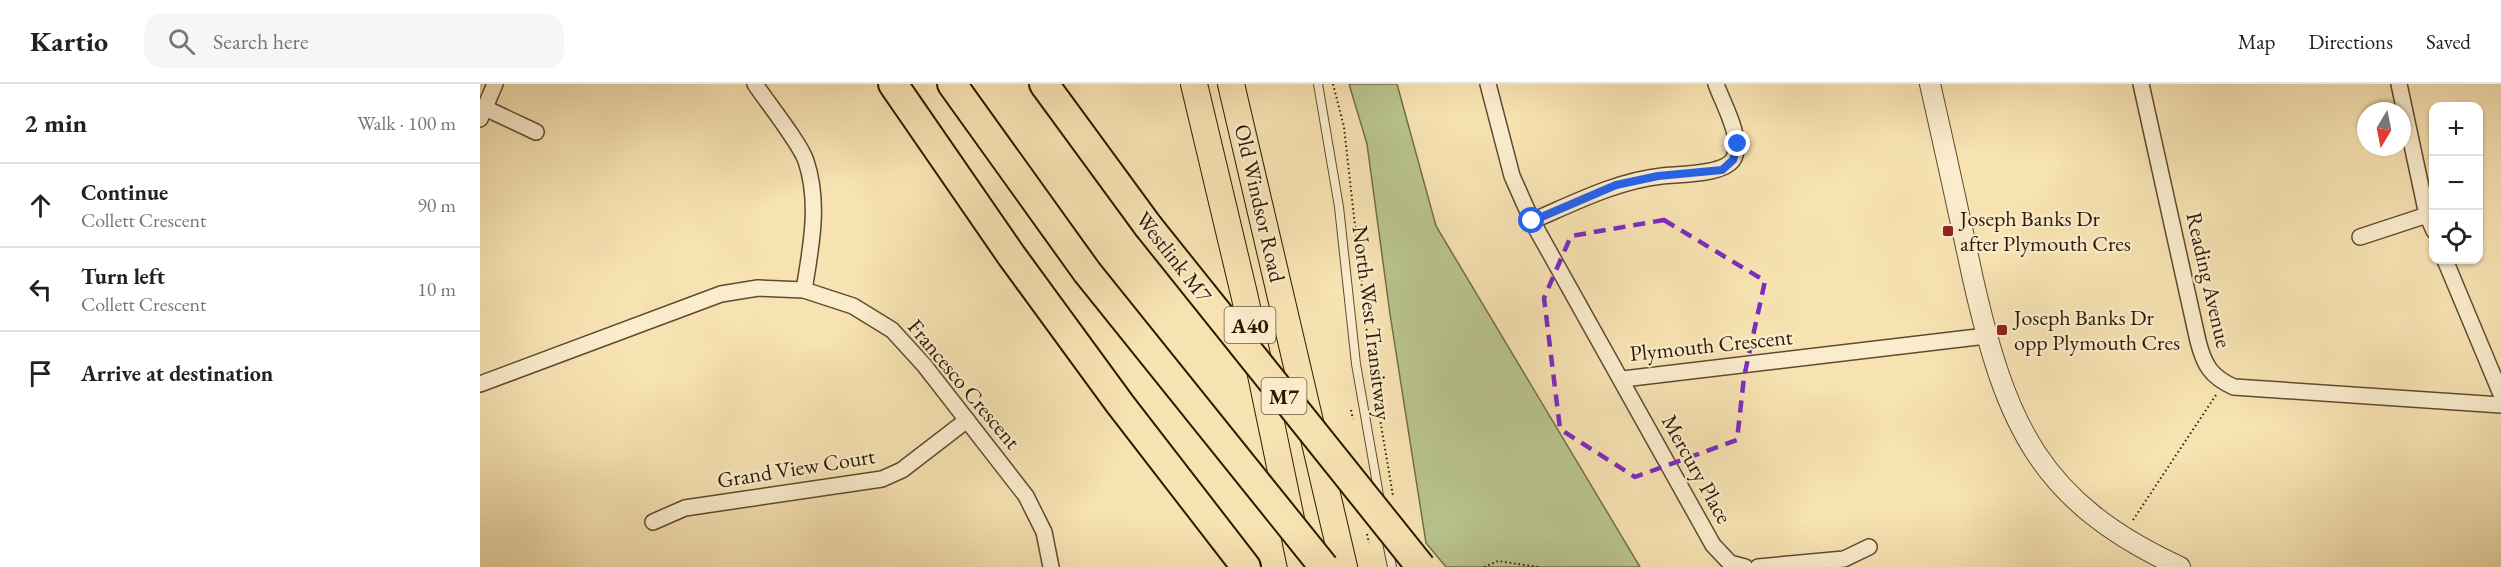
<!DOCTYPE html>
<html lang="en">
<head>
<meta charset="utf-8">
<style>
  :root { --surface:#fff; --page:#f6f6f6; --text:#222; --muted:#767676; --line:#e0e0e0 }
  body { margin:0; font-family:"EB Garamond",serif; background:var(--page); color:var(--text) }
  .controls { position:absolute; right:18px; top:18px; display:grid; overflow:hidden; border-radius:12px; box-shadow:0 2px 4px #0004 }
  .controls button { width:54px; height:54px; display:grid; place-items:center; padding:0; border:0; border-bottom:2px solid var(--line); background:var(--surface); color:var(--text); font:30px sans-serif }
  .compass { position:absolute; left:1877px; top:18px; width:54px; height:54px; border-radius:50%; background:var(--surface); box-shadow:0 2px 4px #0004; rotate:190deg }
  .stop { position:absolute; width:18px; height:18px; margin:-14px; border:4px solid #2563eb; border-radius:50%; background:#fff }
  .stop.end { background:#2563eb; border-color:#fff; box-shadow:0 2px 6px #0008 }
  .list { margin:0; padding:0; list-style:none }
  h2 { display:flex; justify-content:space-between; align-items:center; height:78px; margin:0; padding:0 24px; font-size:26px }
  h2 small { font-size:20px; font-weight:400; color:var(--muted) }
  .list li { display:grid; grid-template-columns:39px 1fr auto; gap:18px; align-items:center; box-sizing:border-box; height:84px; padding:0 24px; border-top:2px solid var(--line) }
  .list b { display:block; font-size:22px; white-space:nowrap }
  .list p { margin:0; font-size:20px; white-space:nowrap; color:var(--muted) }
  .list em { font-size:20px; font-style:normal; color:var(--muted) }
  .icon { flex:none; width:33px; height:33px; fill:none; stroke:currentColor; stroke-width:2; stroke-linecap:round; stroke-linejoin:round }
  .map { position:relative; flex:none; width:2021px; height:483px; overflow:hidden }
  header { display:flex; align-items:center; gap:36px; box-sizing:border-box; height:84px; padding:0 30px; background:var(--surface); border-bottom:2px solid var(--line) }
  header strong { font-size:28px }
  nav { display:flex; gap:33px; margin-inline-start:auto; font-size:21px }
  .search { width:420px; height:54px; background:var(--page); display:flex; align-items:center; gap:15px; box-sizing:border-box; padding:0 21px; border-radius:18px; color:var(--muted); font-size:22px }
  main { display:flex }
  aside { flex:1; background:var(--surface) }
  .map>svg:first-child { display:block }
  .green { fill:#b9c48e; stroke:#726e48; stroke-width:1.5 }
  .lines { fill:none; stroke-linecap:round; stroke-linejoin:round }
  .service-casing { stroke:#5f4b2e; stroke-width:10 }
  .minor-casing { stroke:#5f4b2e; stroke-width:18 }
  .tertiary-casing { stroke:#5f4b2e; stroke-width:22 }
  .trunk-casing { stroke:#2c1902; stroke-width:28 }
  .motorway-casing { stroke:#2c1902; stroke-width:32 }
  .path { stroke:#2c1902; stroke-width:2; stroke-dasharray:1.5 3; stroke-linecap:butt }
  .service { stroke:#faeccd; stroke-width:8 }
  .minor { stroke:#faeccd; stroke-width:15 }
  .tertiary { stroke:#faeccd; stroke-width:20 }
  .trunk { stroke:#f7e2b2; stroke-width:26 }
  .motorway { stroke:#f7e2b2; stroke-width:28 }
  .motorway-bridge-casing { stroke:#2c1902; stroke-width:32; stroke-linecap:butt }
  .motorway-bridge { stroke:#f7e2b2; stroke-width:28 }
  .route { stroke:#2563eb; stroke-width:8 }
  .marked { fill:none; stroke:#7b2cbf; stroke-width:4.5; stroke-dasharray:12 8; stroke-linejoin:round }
  .poi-dot { fill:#8f2418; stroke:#faeccd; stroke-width:2 }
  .labels { text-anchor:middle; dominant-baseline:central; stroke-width:4.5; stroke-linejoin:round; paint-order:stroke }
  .shield { fill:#faeccd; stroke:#6a583f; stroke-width:1.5 }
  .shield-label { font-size:21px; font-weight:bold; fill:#2c1902 }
  .street-label { font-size:22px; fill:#2c1902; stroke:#faeccd }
  .poi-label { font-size:22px; fill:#2c1902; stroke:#faeccd; text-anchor:start }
</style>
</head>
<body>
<header>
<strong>Kartio</strong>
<div class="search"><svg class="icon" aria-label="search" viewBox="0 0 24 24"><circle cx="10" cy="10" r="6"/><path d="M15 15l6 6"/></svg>Search here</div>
<nav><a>Map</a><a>Directions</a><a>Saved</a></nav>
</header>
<main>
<aside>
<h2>2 min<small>Walk · 100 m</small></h2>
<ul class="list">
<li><svg class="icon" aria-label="ahead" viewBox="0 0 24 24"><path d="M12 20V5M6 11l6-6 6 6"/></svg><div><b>Continue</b><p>Collett Crescent</p></div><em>90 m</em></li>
<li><svg class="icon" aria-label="left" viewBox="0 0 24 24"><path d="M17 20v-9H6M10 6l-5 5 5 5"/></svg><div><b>Turn left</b><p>Collett Crescent</p></div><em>10 m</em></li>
<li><svg class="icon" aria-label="arrive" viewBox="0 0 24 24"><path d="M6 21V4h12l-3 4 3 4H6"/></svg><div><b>Arrive at destination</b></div></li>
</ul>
</aside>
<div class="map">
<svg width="2021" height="483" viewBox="0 0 2021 483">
  <rect width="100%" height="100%" fill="#f7e2b2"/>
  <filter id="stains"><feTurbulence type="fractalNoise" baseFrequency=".00333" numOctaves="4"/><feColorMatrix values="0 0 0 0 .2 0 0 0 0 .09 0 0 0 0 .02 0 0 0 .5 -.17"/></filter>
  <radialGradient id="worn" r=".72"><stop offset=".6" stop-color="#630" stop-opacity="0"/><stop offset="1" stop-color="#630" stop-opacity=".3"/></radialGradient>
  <!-- green -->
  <polygon class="green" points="869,0 917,0 956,142 1160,483 966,483 946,459 910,230 887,60"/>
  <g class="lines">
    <defs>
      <g id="service">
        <polyline points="838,0 859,123 876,280 900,417"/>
        <polyline points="907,458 912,483"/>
      </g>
      <g id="minor">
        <path d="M 275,0 C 287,18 320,59 326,77 C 340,119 331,163 324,206"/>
        <polyline points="1008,0 1032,92 1052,137 1233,461 1250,479 1265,483"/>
        <path d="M 1661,0 L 1718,257 C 1724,281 1731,293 1754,303 L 2021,321"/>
        <polyline points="1919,0 1947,131 1954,147"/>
        <polyline points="5,24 56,48"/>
        <polyline points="0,35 15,0"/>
        <path d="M 1052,137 C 1094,119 1136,97 1182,92 C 1199,90 1246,91 1254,74 C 1263,53 1243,20 1236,0"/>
        <polyline points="1880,153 1947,131"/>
        <polyline points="1965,176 2021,310"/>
        <polyline points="1143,295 1506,252"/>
        <polyline points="0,300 241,210 278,204 324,206 373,222 412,246 444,281 546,412 564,448 571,483"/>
        <polyline points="173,438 205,424 402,395 422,386 487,336"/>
        <polyline points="1278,483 1364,475 1389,463"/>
      </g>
      <path id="tertiary" d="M 1450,0 C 1465,65 1479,130 1493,195 C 1526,340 1559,418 1700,483"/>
      <g id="trunk">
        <polyline points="714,0 765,214 821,483"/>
        <polyline points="751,0 864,483"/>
      </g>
      <g id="motorway">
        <polyline points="413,0 531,171 640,320 766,483"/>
        <polyline points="472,0 607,188"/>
        <polyline points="564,0 668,142"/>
      </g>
    </defs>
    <!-- service casing -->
    <use href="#service" class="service-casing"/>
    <!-- minor casing -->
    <use href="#minor" class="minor-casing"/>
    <!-- tertiary casing -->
    <use href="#tertiary" class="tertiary-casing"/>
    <!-- trunk casing -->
    <use href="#trunk" class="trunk-casing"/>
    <!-- motorway casing -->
    <use href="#motorway" class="motorway-casing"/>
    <!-- path -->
    <g class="path">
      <polyline points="853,0 864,43 890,276 913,412"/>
      <polyline points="871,326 873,335"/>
      <polyline points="1653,436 1736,311"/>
      <polyline points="887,450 889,459"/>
      <polyline points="1004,483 1018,477 1058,483"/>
    </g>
    <!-- service -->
    <use href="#service" class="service"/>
    <!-- minor -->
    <use href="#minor" class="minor"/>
    <!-- tertiary -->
    <use href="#tertiary" class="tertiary"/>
    <!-- trunk -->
    <use href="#trunk" class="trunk"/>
    <!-- motorway -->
    <use href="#motorway" class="motorway"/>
    <defs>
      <g id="motorway-bridge">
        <polyline points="668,142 941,483"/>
        <polyline points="607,188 844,483"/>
      </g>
    </defs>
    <!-- motorway-bridge casing -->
    <use href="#motorway-bridge" class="motorway-bridge-casing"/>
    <!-- motorway-bridge -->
    <use href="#motorway-bridge" class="motorway-bridge"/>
  </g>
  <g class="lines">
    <!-- route -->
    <polyline class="route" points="1052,137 1136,101 1178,92 1242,86 1253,76 1258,60"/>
  </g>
  <!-- marked area -->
  <path class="marked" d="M 1184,136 L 1285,197 L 1264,293 L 1257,356 L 1155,393 L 1080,345 L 1064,214 L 1091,152 Z"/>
  <!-- markers -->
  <g class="poi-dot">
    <rect x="1462" y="141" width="12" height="12" rx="3"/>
    <rect x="1516" y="240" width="12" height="12" rx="3"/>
  </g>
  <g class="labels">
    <!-- shield labels -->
    <g class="shield">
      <rect x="744.5" y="223" width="51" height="36" rx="4.5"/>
      <rect x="781.5" y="294" width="45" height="36" rx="4.5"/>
    </g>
    <g class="shield-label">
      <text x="770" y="241">A40</text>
      <text x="804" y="312">M7</text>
    </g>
    <!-- street labels -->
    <g class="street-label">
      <text transform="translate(780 119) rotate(77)">Old Windsor Road</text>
      <text transform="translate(694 173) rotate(52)">Westlink M7</text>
      <text transform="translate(1729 196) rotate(77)">Reading Avenue</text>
      <text transform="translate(892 239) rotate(83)">North West Transitway</text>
      <text transform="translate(1231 261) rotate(-6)">Plymouth Crescent</text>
      <text transform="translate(484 300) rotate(50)">Francesco Crescent</text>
      <text transform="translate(316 384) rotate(-9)">Grand View Court</text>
      <text transform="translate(1217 385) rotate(61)">Mercury Place</text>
    </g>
    <!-- poi labels -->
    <g class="poi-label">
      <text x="1480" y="134">Joseph Banks Dr<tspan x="1480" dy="25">after Plymouth Cres</tspan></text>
      <text x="1534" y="233">Joseph Banks Dr<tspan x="1534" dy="25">opp Plymouth Cres</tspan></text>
    </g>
  </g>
  <rect width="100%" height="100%" filter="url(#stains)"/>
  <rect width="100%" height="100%" fill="url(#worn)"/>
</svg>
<div class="controls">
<button>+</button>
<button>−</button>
<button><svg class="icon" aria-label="locate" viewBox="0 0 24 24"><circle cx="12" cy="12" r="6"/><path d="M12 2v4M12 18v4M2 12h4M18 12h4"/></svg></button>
</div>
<svg class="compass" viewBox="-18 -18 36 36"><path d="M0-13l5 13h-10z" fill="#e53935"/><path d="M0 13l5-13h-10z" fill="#767676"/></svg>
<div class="stop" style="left:1052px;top:137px"></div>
<div class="stop end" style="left:1258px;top:60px"></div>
</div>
</main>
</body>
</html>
